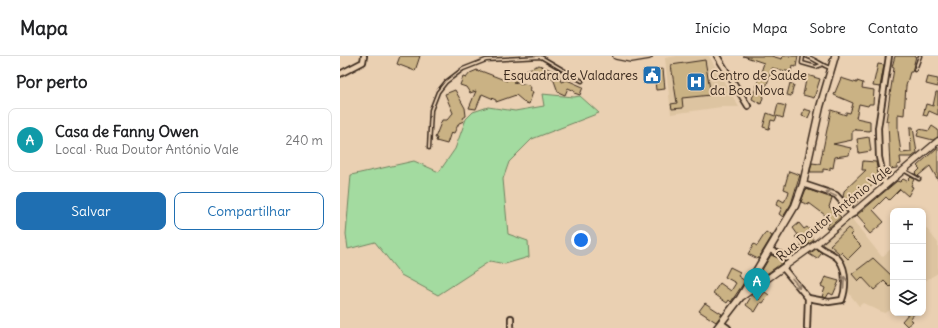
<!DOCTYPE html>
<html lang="pt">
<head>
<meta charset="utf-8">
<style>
  :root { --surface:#fff; --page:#f6f6f6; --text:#202124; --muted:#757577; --line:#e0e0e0; --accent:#1f6fb2 }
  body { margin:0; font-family:Delius,sans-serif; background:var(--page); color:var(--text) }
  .controls { position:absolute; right:12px; bottom:12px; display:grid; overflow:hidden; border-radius:8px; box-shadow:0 2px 6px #0003 }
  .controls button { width:36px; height:36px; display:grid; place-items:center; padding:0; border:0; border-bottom:1px solid var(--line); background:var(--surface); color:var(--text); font:20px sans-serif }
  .you { position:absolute; left:241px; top:184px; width:14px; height:14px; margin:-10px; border:3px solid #fff; border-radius:50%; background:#1a73e8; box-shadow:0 0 0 6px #1a73e833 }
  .badge { display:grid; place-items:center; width:26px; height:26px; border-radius:50%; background:var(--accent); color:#fff; font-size:13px; font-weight:700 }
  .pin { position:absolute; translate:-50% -33px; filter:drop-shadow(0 1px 2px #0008) }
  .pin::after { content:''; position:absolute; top:21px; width:14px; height:12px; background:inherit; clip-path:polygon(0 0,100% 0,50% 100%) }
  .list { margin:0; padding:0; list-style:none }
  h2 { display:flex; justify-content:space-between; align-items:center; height:52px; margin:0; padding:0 16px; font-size:17px }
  h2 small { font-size:13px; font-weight:400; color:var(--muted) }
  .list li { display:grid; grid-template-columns:26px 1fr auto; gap:12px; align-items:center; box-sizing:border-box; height:64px; margin:0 8px 8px; padding:0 8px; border:1px solid var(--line); border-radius:8px }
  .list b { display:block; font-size:15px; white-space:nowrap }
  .list p { margin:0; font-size:13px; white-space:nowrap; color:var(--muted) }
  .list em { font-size:13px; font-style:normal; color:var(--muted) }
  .actions { display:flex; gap:8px; padding:12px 16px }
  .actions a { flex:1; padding:9px 0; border:1px solid var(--accent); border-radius:8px; text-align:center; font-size:14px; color:var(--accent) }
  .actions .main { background:var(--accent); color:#fff }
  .icon { flex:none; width:22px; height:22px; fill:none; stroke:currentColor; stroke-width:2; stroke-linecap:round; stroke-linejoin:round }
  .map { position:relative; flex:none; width:598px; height:272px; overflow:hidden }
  header { display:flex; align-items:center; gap:24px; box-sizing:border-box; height:56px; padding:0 20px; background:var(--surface); border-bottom:1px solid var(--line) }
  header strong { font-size:19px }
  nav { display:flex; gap:22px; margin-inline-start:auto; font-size:14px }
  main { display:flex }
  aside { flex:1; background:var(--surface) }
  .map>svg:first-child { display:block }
  .built { fill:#ddc4a1 }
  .green { fill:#a3dba0; stroke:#6f825f }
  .building { fill:#cab284; stroke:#3b2a1e }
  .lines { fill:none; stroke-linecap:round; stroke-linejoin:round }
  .service-casing { stroke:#3b2a1e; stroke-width:5 }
  .minor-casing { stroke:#3b2a1e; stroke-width:8 }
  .tertiary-casing { stroke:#3b2a1e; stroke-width:8 }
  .secondary-casing { stroke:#3b2a1e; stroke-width:9 }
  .service { stroke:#ead0b2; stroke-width:2 }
  .minor { stroke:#ead0b2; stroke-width:4.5 }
  .tertiary { stroke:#ead0b2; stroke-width:5.5 }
  .secondary { stroke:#ead0b2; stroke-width:6 }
  .oneway { stroke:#927d68 }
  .labels { text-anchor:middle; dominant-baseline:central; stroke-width:4; stroke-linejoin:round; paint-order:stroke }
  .poi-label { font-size:13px; fill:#3b2a1e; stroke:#ead0b2; text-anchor:end }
  .street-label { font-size:13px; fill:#3b2a1e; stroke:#ead0b2 }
</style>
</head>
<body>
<header>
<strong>Mapa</strong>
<nav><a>Início</a><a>Mapa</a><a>Sobre</a><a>Contato</a></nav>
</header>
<main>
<aside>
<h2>Por perto<small></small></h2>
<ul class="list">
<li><span class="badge" style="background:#0f9aa8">A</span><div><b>Casa de Fanny Owen</b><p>Local · Rua Doutor António Vale</p></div><em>240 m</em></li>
</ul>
<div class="actions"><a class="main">Salvar</a><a>Compartilhar</a></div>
</aside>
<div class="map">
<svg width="598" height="272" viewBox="0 0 598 272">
  <rect width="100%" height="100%" fill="#ead0b2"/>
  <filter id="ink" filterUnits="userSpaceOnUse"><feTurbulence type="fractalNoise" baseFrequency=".025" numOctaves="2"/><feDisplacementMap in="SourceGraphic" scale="8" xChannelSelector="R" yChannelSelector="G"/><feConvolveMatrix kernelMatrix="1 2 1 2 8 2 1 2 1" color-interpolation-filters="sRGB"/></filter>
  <g filter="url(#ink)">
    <!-- built -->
    <g class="built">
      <polygon points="337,0 369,0 399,51 381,51 331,58 325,2"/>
      <polygon points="511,162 542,201 553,191 553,253 544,257 523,247 519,250 507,235 507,217 501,201 480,187"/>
      <polygon points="583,168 598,187 598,217 583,226"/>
    </g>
    <!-- green -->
    <polygon class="green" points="202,38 234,41 240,40 259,57 192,83 169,106 163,123 168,178 188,185 189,201 165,208 150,205 98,239 61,219 35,186 8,193 6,178 11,119 74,105 99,116 115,93 126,63 133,56 148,51 175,55 204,50"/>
    <!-- building -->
    <g class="building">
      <polygon points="60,0 80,0 75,15 57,8"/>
      <polygon points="403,0 431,0 442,3 443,0 458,0 456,11 452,10 451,16 432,12 421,48 412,43 424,7"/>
      <polygon points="555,0 576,0 572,16 570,16 566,30 564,59 558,58 558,75 561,97 571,96 570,71 573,71 577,97 572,101 560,101 561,108 557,109 557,112 550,113 548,65 546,65 554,12 552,11"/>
      <polygon points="365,4 371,39 342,42 343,52 332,53 331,48 337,47 331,9"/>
      <polygon points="538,8 544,9 540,31 533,30"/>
      <polygon points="199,9 218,17 221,26 227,24 243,31 240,39 234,37 235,35 228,32 225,39 218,36 213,22 200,20 199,16 184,22 181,16"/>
      <polygon points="323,13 325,33 316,34 315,25 304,27 303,15"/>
      <polygon points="137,14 138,16 141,15 167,25 165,20 170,18 171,21 173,19 177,25 173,26 189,29 191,32 190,34 193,36 189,48 183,46 183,45 176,39 156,46 156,44 142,38 136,53 129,52 136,35 130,37 126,31 120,29 123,21 126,22 130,17"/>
      <polygon points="467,19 480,23 474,42 463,39"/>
      <polygon points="588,21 598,23 598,31 586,28"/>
      <polygon points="501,22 517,27 517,25 523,27 522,32 534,34 533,48 529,48 528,50 519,48 516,62 530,65 530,75 515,74 515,72 515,74 512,74 512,84 493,88 511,92 509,99 495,101 493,112 490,111 490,114 483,113 483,116 470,116 472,107 480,108 491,54 506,59 506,56 510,57 512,51 513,47 494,39"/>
      <polygon points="450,27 454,29 451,40 447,39"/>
      <polygon points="115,34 125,52 126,60 123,62 124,65 119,67 114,77 111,76 107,88 96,85 97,82 95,82 102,64 107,64 113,57 105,38"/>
      <polygon points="596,36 598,36 598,59 589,55 587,60 583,59 586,48 593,50"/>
      <polygon points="438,48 446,50 443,62 437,60 435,65 431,64 429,73 423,71 427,57 435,60"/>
      <polygon points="464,53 471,55 468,62 462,60"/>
      <polygon points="592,70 598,74 598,81 593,84 577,80 579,73 589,75"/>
      <polygon points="529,81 531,95 519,97 517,83"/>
      <polygon points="598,91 598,124 590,110 578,120 575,118 580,113 577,110"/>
      <polygon points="523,105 536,106 538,118 536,125 513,150 503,141 504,135 526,114 522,114"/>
      <polygon points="449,115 460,119 451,148 443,161 439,158 442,152 436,149 439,143 444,146 448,139 449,135 444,133"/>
      <polygon points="571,121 574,123 571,130 573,131 568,140 560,133 549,144 546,141 533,154 544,166 530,178 524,171 526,169 517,159 557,125 560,126 563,123 567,125"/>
      <polygon points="466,133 492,142 489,151 501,161 487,173 486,172 491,165 485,159 469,147 469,149 461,146"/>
      <polygon points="459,167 464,173 467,171 472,177 470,179 474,184 462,193 460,191 463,189 455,181 458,179 453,172"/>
      <polygon points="508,172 513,176 510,179 521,190 508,203 501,196 500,198 490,189"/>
      <polygon points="426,176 432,180 418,203 408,198 414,188 417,190"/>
      <polygon points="476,193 482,197 477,203 469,198"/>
      <polygon points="431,199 445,205 415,226"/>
      <polygon points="533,202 553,221 553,228 550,231 544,225 534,234 522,221 518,225 512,218"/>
      <polygon points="390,211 400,216 398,220 405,225 391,246 389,244 387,247 373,237 380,227 391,235 396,227 385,221"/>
      <polygon points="485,221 499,225 493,239 489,237 486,242 482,241 485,232 481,230"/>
      <polygon points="425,236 429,239 423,247 421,246 415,256 406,249 412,239 419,244"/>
      <polygon points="365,247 382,258 376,266 359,255"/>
      <polygon points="569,257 575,257 570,263 573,265 567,270 562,265"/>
    </g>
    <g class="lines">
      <defs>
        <g id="service">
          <polyline points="463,0 462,7 476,11 481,9"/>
          <path d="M 466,0 C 477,4 481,9 490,12"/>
          <polyline points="575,14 580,0"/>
          <polyline points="89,92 91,54 98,36 106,26 123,13 146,4 201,1 242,25"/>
          <polyline points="565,115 579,123"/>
        </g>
        <g id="minor">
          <polyline points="377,0 408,50"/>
          <polyline points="0,18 23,6 24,0"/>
          <polyline points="463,128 496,139 513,158"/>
          <polyline points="545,129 539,101 538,72 549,0"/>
          <polyline points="430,194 453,204"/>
          <polyline points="443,212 468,242 467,272"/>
          <path d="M 468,242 L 489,246 L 502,244 C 506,233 507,214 499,204 C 494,197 482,195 476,188"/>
          <polyline points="381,267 388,272"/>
          <polyline points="171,272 171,262"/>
        </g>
        <g id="tertiary">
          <polyline points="276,0 291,3 309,0"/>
          <polyline points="403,240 476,188 598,85"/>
        </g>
        <polyline id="secondary" points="377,272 400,242 455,150 463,128 480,51 495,0"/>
      </defs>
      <!-- service casing -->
      <use href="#service" class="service-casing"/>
      <!-- minor casing -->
      <use href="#minor" class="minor-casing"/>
      <!-- tertiary casing -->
      <use href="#tertiary" class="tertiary-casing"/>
      <!-- secondary casing -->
      <use href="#secondary" class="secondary-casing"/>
      <!-- service -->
      <use href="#service" class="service"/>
      <!-- minor -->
      <use href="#minor" class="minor"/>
      <!-- tertiary -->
      <use href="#tertiary" class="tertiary"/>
      <!-- secondary -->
      <use href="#secondary" class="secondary"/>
    </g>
    <!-- one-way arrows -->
    <defs><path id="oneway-shaft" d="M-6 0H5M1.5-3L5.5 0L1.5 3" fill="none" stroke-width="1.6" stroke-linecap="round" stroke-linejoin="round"/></defs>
    <g class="oneway">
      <use href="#oneway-shaft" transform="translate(491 138) rotate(-155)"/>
      <use href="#oneway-shaft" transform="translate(504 226) rotate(-86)"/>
      <use href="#oneway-shaft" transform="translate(456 227) rotate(49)"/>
    </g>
  </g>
  <!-- icons -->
  <defs>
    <symbol id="civic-square" viewBox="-11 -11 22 22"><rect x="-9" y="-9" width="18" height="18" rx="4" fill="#1f6fb2" stroke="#ead0b2"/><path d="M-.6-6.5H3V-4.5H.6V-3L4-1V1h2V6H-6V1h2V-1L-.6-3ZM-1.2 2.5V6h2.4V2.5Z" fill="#fff"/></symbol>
    <symbol id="hospital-square" viewBox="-11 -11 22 22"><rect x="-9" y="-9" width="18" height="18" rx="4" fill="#1f6fb2" stroke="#ead0b2"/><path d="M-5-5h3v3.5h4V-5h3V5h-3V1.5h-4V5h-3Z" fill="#fff"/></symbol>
  </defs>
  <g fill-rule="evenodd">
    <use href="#civic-square" x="301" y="8" width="22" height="22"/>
    <use href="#hospital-square" x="345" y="15" width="22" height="22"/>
  </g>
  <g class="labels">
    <!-- poi labels -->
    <g class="poi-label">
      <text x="298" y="19">Esquadra de Valadares</text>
      <text x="370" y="19" text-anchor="start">Centro de Saúde<tspan x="370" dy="15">da Boa Nova</tspan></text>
    </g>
    <!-- street labels -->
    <g class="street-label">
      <text transform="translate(494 157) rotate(-39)">Rua Doutor António Vale</text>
    </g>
  </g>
</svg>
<div class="controls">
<button>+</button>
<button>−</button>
<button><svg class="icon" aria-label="layers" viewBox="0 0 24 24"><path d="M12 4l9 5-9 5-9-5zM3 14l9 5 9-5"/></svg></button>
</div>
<div class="you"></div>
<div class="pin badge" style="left:417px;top:245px;background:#0f9aa8">A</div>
</div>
</main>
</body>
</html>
